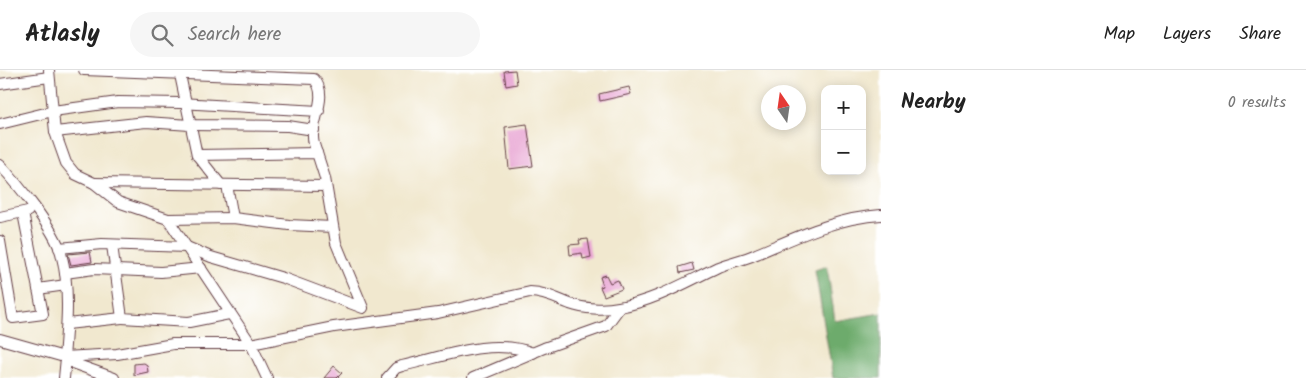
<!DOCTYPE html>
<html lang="en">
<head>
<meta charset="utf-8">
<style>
  :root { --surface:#fff; --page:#f6f6f6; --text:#222; --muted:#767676; --line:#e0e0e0 }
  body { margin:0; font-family:Kalam,sans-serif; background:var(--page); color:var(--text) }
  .controls { position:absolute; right:15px; top:15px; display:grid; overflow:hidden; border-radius:10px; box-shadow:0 2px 12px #0003 }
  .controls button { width:45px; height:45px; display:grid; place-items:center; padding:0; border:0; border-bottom:1px solid var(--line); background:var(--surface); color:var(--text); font:25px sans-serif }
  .compass { position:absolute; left:761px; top:15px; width:45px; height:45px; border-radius:50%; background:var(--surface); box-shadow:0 2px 12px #0003; rotate:347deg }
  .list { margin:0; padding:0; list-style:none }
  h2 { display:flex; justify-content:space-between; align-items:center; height:65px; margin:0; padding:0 20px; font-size:21px }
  h2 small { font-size:16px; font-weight:400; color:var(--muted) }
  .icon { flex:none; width:28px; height:28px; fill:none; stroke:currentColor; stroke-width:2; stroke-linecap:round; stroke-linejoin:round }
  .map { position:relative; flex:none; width:881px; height:308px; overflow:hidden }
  header { display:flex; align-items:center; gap:30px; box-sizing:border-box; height:70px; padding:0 25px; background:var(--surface); border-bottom:1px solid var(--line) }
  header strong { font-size:24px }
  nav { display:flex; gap:28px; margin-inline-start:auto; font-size:18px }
  .search { width:350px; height:45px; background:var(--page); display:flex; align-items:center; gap:12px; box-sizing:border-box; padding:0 18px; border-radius:28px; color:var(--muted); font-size:19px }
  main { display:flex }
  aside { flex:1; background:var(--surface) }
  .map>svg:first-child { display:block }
  .forest { fill:#6dab6c; stroke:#5c654c }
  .building { fill:#e8a5d3 }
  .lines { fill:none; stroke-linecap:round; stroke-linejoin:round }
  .minor-casing { stroke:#633d44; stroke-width:12 }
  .minor { stroke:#fff; stroke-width:10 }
</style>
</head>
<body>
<header>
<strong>Atlasly</strong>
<div class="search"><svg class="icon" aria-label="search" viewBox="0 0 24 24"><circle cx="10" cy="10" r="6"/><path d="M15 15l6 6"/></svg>Search here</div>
<nav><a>Map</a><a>Layers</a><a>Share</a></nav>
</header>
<main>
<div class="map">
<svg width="881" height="308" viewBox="0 0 881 308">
  <rect width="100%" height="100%" fill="#fff"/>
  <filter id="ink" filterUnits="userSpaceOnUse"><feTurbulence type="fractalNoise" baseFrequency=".02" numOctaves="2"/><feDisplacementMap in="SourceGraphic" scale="10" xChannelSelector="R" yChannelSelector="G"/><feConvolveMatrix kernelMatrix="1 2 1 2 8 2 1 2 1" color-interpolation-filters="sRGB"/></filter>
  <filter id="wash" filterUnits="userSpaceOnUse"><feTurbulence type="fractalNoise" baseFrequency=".0096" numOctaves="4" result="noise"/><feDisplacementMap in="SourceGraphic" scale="20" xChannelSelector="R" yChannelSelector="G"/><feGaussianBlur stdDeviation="1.12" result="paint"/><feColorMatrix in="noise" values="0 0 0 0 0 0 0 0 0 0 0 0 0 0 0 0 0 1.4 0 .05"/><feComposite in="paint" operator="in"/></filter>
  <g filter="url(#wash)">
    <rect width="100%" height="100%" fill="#f1e8cf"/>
    <!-- forest -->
    <polygon class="forest" points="827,196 835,251 881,243 881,308 833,308 815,200"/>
    <g id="blocks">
      <!-- building -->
      <g class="building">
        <polygon points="515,0 517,14 506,16 504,1"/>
        <polygon points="629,17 631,24 600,31 599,24"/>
        <polygon points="527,54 533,96 509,99 505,57"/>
        <polygon points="588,169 591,187 583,189 582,183 570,185 569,175 580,174 579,170"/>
        <polygon points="90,182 92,192 71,195 68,184"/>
        <polygon points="692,193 694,200 680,203 679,197"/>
        <polygon points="606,205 610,213 618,210 622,219 604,226 600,217 603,216 600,207"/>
        <polygon points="144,293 147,295 148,302 134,305 134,294"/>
        <polygon points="334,296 342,303 337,308 324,308"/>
      </g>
    </g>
  </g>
  <g filter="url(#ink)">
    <use href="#blocks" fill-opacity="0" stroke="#633d44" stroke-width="1"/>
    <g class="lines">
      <defs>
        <g id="minor">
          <polyline points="49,0 55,62 66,93 75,104 94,113 118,132 168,149 251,274 267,308"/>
          <path d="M 84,0 L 314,9 C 329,25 312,50 313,67 C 313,72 315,78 317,83"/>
          <polyline points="0,14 49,7"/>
          <polyline points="0,54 53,41 118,32 180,33 319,41"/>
          <polyline points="55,62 146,52 190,55 288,56 314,60"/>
          <polyline points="197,85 221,115"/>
          <path d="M 0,95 C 17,113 55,160 61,183 C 70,216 67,253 64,287"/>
          <polyline points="94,113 326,116"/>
          <polyline points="227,115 233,148"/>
          <polyline points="0,147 28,141"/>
          <polyline points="168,149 233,148 289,155 333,157"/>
          <polyline points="0,171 13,248 43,244 23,143"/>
          <polyline points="112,175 122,248 189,252 229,244"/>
          <polyline points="59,178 102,174 187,177 211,187 283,208 363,238 336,173 325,108 317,83 197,85 179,0"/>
          <polyline points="65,203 94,199 161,202 201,198"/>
          <polyline points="38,219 66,215"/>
          <polyline points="67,254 122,248"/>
          <path d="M 0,269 L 64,287 L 117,284 L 173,274 L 251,274 L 334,257 L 438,243 L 530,222 C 544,222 557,229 570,234 C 584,239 604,240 619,237 C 655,231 686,212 718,197 C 730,192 743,190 754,185 C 797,167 835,148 881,145"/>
          <polyline points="64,287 75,294 114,308"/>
          <polyline points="64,308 66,288"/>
          <path d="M 387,308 L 396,298 L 402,296 C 443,287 491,267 533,283"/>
          <polyline points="473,308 544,278 606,256 620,237"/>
        </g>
      </defs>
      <!-- minor casing -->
      <use href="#minor" class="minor-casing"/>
      <!-- minor -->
      <use href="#minor" class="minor"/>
    </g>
  </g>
</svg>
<div class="controls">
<button>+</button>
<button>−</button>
</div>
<svg class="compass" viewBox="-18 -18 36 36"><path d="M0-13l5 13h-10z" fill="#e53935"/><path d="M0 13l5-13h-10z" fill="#767676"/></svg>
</div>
<aside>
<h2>Nearby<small>0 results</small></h2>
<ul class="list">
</ul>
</aside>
</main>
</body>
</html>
